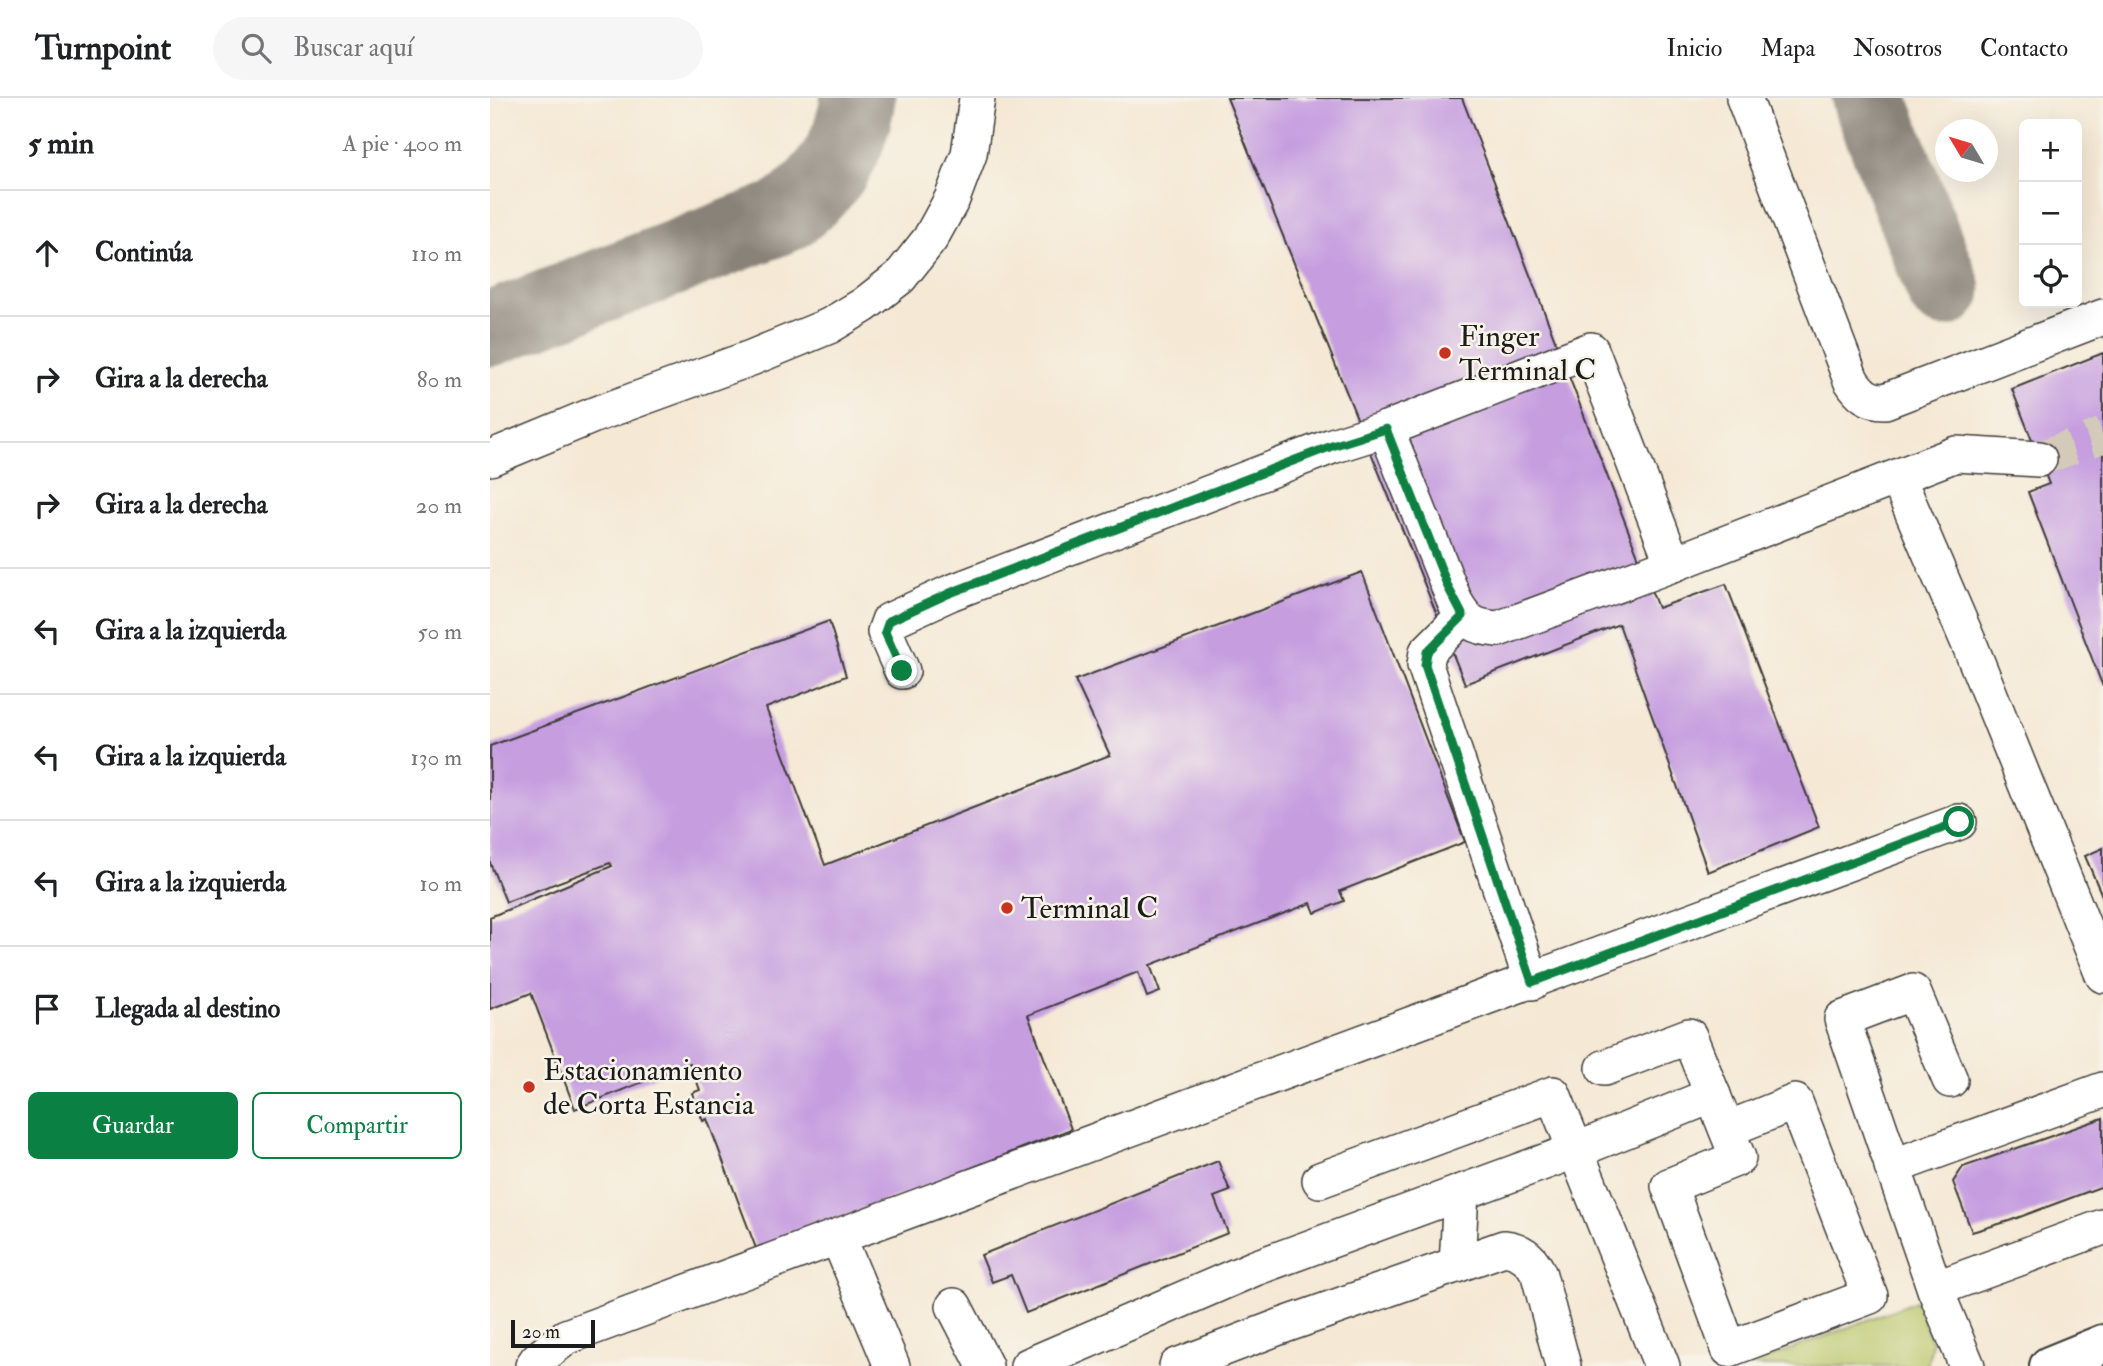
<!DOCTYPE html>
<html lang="es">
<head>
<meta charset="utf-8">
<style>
  :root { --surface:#fff; --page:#f6f6f6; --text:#202124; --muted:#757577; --line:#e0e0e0; --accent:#0b8043 }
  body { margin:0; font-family:"IM FELL Double Pica",serif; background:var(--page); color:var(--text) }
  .controls { position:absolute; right:21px; top:21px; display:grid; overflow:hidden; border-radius:10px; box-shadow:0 7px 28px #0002 }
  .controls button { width:63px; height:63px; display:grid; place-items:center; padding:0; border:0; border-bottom:2px solid var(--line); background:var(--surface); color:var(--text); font:35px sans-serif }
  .compass { position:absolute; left:1445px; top:21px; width:63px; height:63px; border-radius:50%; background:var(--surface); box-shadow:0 7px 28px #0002; rotate:308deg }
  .scale { position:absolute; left:21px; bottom:18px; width:84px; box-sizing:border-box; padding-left:7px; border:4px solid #1c1c1c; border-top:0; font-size:19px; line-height:24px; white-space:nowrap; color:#1c1c1c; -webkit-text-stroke:5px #f7f3e8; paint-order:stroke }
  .stop { position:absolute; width:21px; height:21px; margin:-16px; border:5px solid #0b8043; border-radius:50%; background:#fff }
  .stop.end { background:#0b8043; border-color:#fff; box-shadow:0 2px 7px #0008 }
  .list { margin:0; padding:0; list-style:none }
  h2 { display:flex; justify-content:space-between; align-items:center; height:91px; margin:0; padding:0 28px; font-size:30px }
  h2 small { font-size:23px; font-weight:400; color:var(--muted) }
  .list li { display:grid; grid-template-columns:46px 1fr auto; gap:21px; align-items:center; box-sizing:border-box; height:126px; padding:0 28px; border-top:2px solid var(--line) }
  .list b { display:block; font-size:26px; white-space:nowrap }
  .list em { font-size:23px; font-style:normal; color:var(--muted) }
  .actions { display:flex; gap:14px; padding:21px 28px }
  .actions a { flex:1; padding:16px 0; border:2px solid var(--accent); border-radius:10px; text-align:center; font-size:24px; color:var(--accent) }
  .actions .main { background:var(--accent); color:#fff }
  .icon { flex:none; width:38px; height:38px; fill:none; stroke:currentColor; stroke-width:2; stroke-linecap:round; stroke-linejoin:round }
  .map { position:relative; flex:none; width:1613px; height:1268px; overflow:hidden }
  header { display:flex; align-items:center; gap:42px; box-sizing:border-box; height:98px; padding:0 35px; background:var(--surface); border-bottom:2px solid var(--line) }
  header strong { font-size:33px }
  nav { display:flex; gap:38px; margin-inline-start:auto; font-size:24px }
  .search { width:490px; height:63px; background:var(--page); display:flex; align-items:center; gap:18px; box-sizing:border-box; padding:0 24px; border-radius:38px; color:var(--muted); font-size:26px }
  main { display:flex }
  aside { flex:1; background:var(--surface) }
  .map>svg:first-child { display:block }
  .green { fill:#b7c668; stroke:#6a7142; stroke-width:2 }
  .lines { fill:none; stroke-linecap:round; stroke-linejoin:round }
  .taxiway { stroke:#888278; stroke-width:75 }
  .building { fill:#c69ee0 }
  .minor-tunnel { stroke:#d4cab9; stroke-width:35; stroke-dasharray:35 18; stroke-linecap:butt }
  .minor-casing { stroke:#3d3b38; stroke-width:38 }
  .highway-casing { stroke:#3d3b38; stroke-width:42 }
  .minor { stroke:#fff; stroke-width:35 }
  .highway { stroke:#fff; stroke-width:38 }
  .route { stroke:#0b8043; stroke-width:9 }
  .poi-dot { fill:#c8321e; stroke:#f7f3e8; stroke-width:2.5 }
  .labels { text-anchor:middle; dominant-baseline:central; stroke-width:5; stroke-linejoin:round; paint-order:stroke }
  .poi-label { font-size:30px; fill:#1c1c1c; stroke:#f7f3e8; text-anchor:start }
</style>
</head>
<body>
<header>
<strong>Turnpoint</strong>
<div class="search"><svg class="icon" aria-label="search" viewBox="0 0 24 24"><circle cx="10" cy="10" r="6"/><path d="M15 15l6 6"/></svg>Buscar aquí</div>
<nav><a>Inicio</a><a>Mapa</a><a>Nosotros</a><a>Contacto</a></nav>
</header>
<main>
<aside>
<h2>5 min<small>A pie · 400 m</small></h2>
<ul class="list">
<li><svg class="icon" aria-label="ahead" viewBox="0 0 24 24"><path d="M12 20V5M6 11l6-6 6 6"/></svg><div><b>Continúa</b></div><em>110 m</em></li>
<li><svg class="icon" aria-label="right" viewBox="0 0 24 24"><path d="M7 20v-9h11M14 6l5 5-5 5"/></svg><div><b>Gira a la derecha</b></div><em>80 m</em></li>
<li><svg class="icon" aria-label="right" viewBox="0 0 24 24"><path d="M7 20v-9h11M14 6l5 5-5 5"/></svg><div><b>Gira a la derecha</b></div><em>20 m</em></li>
<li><svg class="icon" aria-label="left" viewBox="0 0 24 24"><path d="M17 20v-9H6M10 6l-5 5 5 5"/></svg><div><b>Gira a la izquierda</b></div><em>50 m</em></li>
<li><svg class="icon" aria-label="left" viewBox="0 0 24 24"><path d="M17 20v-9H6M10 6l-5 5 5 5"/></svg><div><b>Gira a la izquierda</b></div><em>130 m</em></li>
<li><svg class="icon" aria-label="left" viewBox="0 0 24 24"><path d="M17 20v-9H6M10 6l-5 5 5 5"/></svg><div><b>Gira a la izquierda</b></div><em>10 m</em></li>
<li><svg class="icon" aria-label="arrive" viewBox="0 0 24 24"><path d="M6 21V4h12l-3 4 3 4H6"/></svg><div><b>Llegada al destino</b></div></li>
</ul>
<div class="actions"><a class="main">Guardar</a><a>Compartir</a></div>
</aside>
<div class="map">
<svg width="1613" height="1268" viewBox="0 0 1613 1268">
  <rect width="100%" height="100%" fill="#f7f3e8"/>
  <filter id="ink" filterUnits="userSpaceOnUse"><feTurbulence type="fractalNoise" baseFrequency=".0143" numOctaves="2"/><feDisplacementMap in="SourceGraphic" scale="14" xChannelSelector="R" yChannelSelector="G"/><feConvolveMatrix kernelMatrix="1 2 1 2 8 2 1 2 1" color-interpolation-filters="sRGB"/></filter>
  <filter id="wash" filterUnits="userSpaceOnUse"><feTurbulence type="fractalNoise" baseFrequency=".00686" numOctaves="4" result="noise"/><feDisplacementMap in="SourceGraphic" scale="28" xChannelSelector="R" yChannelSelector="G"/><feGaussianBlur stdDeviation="1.57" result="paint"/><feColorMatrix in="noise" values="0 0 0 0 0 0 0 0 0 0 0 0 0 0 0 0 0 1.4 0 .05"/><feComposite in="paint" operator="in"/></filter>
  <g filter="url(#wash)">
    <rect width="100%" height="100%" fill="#f5e9d5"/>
    <!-- green -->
    <polygon class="green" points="1426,1203 1442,1245 1437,1268 1258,1268"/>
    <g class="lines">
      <!-- taxiway -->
      <g class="taxiway">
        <polyline points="1379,0 1454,192"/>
        <path d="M 0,231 L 296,117 C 338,85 360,53 368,0"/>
      </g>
    </g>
    <g id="blocks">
      <!-- building -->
      <g class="building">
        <polygon points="737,0 972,0 1168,510 1236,486 1329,729 1218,774 1129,526 975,586"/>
        <polygon points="1613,255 1613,589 1538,394 1559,386 1522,291"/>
        <polygon points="872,474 975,744 850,793 854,803 825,815 821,805 660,867 670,894 657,899 648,874 538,917 581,1031 267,1153 217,1021 213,1023 202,995 210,992 200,965 85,1011 41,895 0,911 0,819 122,768 120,765 16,804 0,765 0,648 339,523 356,578 276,610 335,767 620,657 585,582"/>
        <polygon points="1613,750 1613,800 1595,758"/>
        <polygon points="1613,1020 1613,1088 1519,1123 1482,1134 1463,1084 1473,1069"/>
        <polygon points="728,1063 740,1093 724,1099 738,1135 536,1215 521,1177 502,1184 491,1157"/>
      </g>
    </g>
  </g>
  <g filter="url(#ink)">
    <use href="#blocks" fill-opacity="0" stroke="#3d3b38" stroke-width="2"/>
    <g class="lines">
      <!-- minor-tunnel -->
      <polyline class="minor-tunnel" points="1549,361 1613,337"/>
      <defs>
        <g id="minor">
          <path d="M 1254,0 L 1361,282 C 1370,296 1378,303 1395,303 L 1613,219"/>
          <polyline points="896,331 1101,252 1183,466"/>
          <polyline points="0,360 104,317 261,260 339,228 374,207 410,179 440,141 462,101 479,56 487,0"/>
          <polyline points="1408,380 1481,550 1613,877"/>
          <polyline points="973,518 937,554 935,567 1042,884"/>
          <path d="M 412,573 L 395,534 L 399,523 L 460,495 L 842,348 L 896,331 L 965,504 C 977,525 984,529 1008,531 L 1183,466 L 1466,356 L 1549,361"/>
          <polyline points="1114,970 1199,938 1248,1060 1179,1088 1239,1251 1380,1198 1305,1004 1238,1031"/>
          <polyline points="1460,982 1423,894 1352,921 1445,1191 1477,1268"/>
          <polyline points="1402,1069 1613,992"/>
          <polyline points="830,1082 1063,996 1172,1268"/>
          <polyline points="348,1139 402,1268"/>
          <polyline points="967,1167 971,1094"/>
          <polyline points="1445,1191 1613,1129"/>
          <polyline points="464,1208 495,1268"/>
          <polyline points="43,1268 47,1262 76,1239 1469,724"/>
          <polyline points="538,1268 765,1170 1087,1052 1223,997"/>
          <path d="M 687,1268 L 789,1229 L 1014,1150 C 1032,1152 1043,1162 1049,1177 L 1073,1268"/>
        </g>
        <polyline id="highway" points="1559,1268 1613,1246"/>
      </defs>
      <!-- minor casing -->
      <use href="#minor" class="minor-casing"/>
      <!-- highway casing -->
      <use href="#highway" class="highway-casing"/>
      <!-- minor -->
      <use href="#minor" class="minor"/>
      <!-- highway -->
      <use href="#highway" class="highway"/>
    </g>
  </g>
  <g class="lines" filter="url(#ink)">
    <!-- route -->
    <polyline class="route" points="412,573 395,534 399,523 460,495 842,348 896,331 958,489 973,518 937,554 935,567 1042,884 1469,724"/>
  </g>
  <!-- markers -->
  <g class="poi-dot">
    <circle cx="955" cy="255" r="7"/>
    <circle cx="517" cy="810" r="7"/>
    <circle cx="39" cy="989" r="7"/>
  </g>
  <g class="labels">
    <!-- poi labels -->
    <g class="poi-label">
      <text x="969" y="238">Finger<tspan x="969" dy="34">Terminal C</tspan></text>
      <text x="531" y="810">Terminal C</text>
      <text x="53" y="972">Estacionamiento<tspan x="53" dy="34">de Corta Estancia</tspan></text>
    </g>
  </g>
</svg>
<div class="controls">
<button>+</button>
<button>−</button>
<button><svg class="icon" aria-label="locate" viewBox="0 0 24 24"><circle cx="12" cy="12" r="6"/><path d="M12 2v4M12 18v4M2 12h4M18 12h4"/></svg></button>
</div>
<svg class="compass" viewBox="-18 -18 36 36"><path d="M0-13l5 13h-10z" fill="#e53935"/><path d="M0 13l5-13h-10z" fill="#757577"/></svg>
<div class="scale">20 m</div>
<div class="stop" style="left:1469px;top:724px"></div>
<div class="stop end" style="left:412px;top:573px"></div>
</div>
</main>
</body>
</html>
